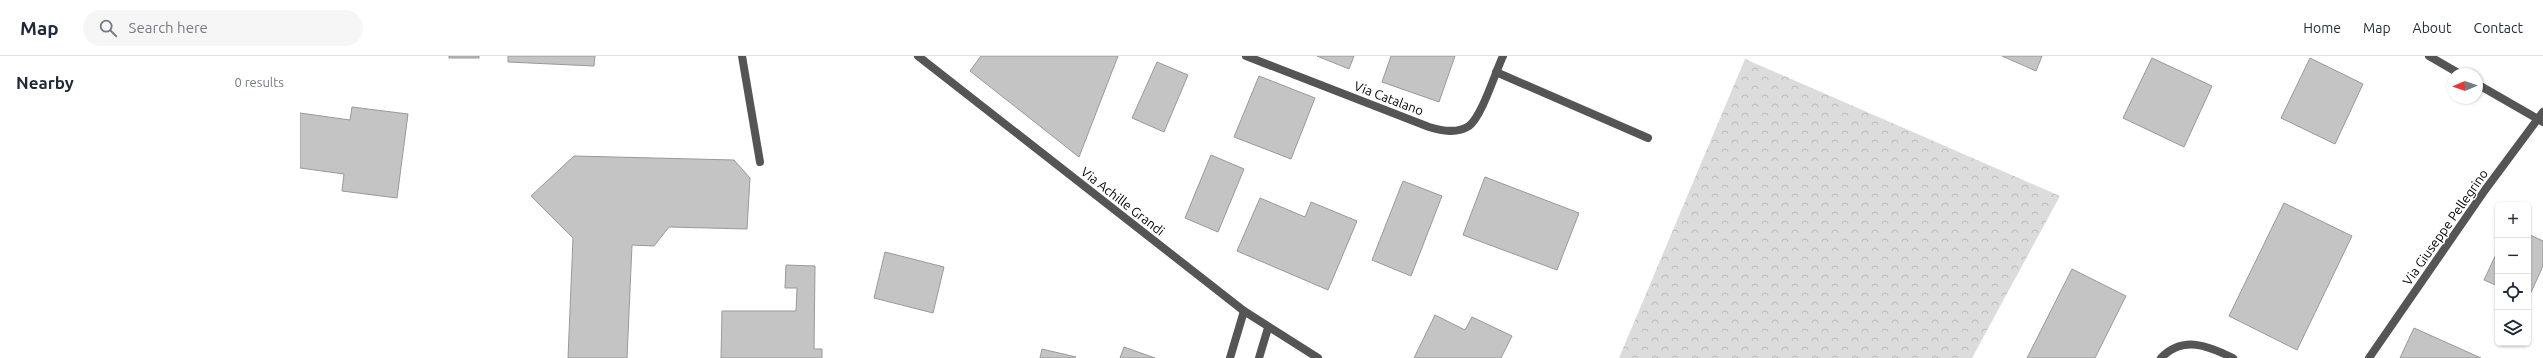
<!DOCTYPE html>
<html lang="en">
<head>
<meta charset="utf-8">
<style>
  :root { --surface:#fff; --page:#f6f6f7; --text:#1f2937; --muted:#747a83; --line:#e0e1e3 }
  body { margin:0; font-family:Ubuntu,sans-serif; background:var(--page); color:var(--text) }
  .controls { position:absolute; right:12px; bottom:12px; display:grid; overflow:hidden; border-radius:6px; box-shadow:0 1px 3px #0004 }
  .controls button { width:36px; height:36px; display:grid; place-items:center; padding:0; border:0; border-bottom:1px solid var(--line); background:var(--surface); color:var(--text); font:20px sans-serif }
  .compass { position:absolute; left:2147px; top:12px; width:36px; height:36px; border-radius:50%; background:var(--surface); box-shadow:0 1px 3px #0004; rotate:268deg }
  .list { margin:0; padding:0; list-style:none }
  h2 { display:flex; justify-content:space-between; align-items:center; height:52px; margin:0; padding:0 16px; font-size:17px }
  h2 small { font-size:13px; font-weight:400; color:var(--muted) }
  .icon { flex:none; width:22px; height:22px; fill:none; stroke:currentColor; stroke-width:2; stroke-linecap:round; stroke-linejoin:round }
  .map { position:relative; flex:none; width:2243px; height:302px; overflow:hidden }
  header { display:flex; align-items:center; gap:24px; box-sizing:border-box; height:56px; padding:0 20px; background:var(--surface); border-bottom:1px solid var(--line) }
  header strong { font-size:19px }
  nav { display:flex; gap:22px; margin-inline-start:auto; font-size:14px }
  .search { width:280px; height:36px; background:var(--page); display:flex; align-items:center; gap:10px; box-sizing:border-box; padding:0 14px; border-radius:22px; color:var(--muted); font-size:15px }
  main { display:flex }
  aside { flex:1; background:var(--surface) }
  .map>svg:first-child { display:block }
  .forest { fill:url(#forest-crowns) }
  .building { fill:#c4c4c4; stroke:#999 }
  .lines { fill:none; stroke-linecap:round; stroke-linejoin:round }
  .service { stroke:#555; stroke-width:8 }
  .minor { stroke:#555; stroke-width:8 }
  .tertiary { stroke:#555; stroke-width:8 }
  .labels { text-anchor:middle; dominant-baseline:central; stroke-width:3; stroke-linejoin:round; paint-order:stroke }
  .street-label { font-size:13px; fill:#000; stroke:#fff }
</style>
</head>
<body>
<header>
<strong>Map</strong>
<div class="search"><svg class="icon" aria-label="search" viewBox="0 0 24 24"><circle cx="10" cy="10" r="6"/><path d="M15 15l6 6"/></svg>Search here</div>
<nav><a>Home</a><a>Map</a><a>About</a><a>Contact</a></nav>
</header>
<main>
<aside>
<h2>Nearby<small>0 results</small></h2>
<ul class="list">
</ul>
</aside>
<div class="map">
<svg width="2243" height="302" viewBox="0 0 2243 302">
  <defs>
    <pattern id="forest-crowns" width="20" height="18" patternUnits="userSpaceOnUse"><rect width="20" height="18" fill="#dcdcdc"/><path d="M2 6a3 3 0 1 1 6 0M12 15a3 3 0 1 1 6 0" fill="none" stroke="#bbb"/></pattern>
  </defs>
  <rect width="100%" height="100%" fill="#fff"/>
  <!-- forest -->
  <polygon class="forest" points="1445,3 1760,140 1672,302 1319,302"/>
  <!-- building -->
  <g class="building">
    <rect x="149" y="0" width="30" height="2"/>
    <polygon points="208,0 295,0 294,10 208,6"/>
    <polygon points="681,0 818,0 779,101 670,15"/>
    <polygon points="1017,0 1054,0 1049,13"/>
    <polygon points="1091,0 1155,0 1139,46 1082,26"/>
    <polygon points="1702,0 1742,0 1736,15"/>
    <polygon points="1852,2 1912,30 1884,91 1823,62"/>
    <polygon points="2010,2 2063,28 2035,88 1981,62"/>
    <polygon points="857,6 888,19 864,76 832,62"/>
    <polygon points="959,20 1015,42 991,103 934,81"/>
    <polygon points="52,51 108,58 97,142 42,135 44,118 0,112 0,57 50,64"/>
    <polygon points="911,99 944,113 918,176 885,162"/>
    <polygon points="274,100 434,104 450,122 447,173 369,171 354,190 332,189 327,302 268,302 273,182 231,140"/>
    <polygon points="1185,121 1279,157 1257,214 1163,179"/>
    <polygon points="1103,125 1142,140 1111,220 1072,204"/>
    <polygon points="960,142 1005,161 1011,146 1057,165 1028,234 937,195"/>
    <polygon points="1984,147 2052,180 1997,294 1929,260"/>
    <polygon points="2228,178 2243,185 2243,210 2228,243"/>
    <polygon points="2198,194 2198,230 2184,224"/>
    <polygon points="585,196 644,211 633,257 574,242"/>
    <polygon points="486,209 515,210 514,293 522,293 522,302 421,302 422,255 496,255 497,232 485,232"/>
    <polygon points="1772,213 1826,240 1795,302 1727,302"/>
    <polygon points="1135,259 1165,274 1172,261 1212,280 1201,302 1114,302"/>
    <polygon points="2114,272 2181,302 2100,302"/>
    <polygon points="824,291 855,302 820,302"/>
    <polygon points="742,293 776,301 775,302 740,302"/>
  </g>
  <g class="lines">
    <!-- service -->
    <polyline class="service" points="442,0 460,106"/>
    <!-- minor -->
    <g class="minor">
      <path d="M 946,0 L 1129,71 C 1142,75 1157,78 1169,70 C 1182,60 1195,17 1203,0"/>
      <polyline points="2129,0 2160,18"/>
      <polyline points="1196,16 1348,82"/>
      <polyline points="2177,28 2243,66"/>
      <polyline points="930,302 944,255"/>
      <polyline points="959,302 968,272"/>
      <path d="M 1861,302 C 1883,279 1909,290 1933,302"/>
      <polyline points="2069,302 2185,134 2243,56"/>
    </g>
    <!-- tertiary -->
    <polyline class="tertiary" points="618,0 944,255 1018,302"/>
  </g>
  <g class="labels">
    <!-- street labels -->
    <g class="street-label">
      <text transform="translate(1089 42) rotate(21)">Via Catalano</text>
      <text transform="translate(823 145) rotate(38)">Via Achille Grandi</text>
      <text transform="translate(2145 171) rotate(-55)">Via Giuseppe Pellegrino</text>
    </g>
  </g>
</svg>
<div class="controls">
<button>+</button>
<button>−</button>
<button><svg class="icon" aria-label="locate" viewBox="0 0 24 24"><circle cx="12" cy="12" r="6"/><path d="M12 2v4M12 18v4M2 12h4M18 12h4"/></svg></button>
<button><svg class="icon" aria-label="layers" viewBox="0 0 24 24"><path d="M12 4l9 5-9 5-9-5zM3 14l9 5 9-5"/></svg></button>
</div>
<svg class="compass" viewBox="-18 -18 36 36"><path d="M0-13l5 13h-10z" fill="#e53935"/><path d="M0 13l5-13h-10z" fill="#747a83"/></svg>
</div>
</main>
</body>
</html>
